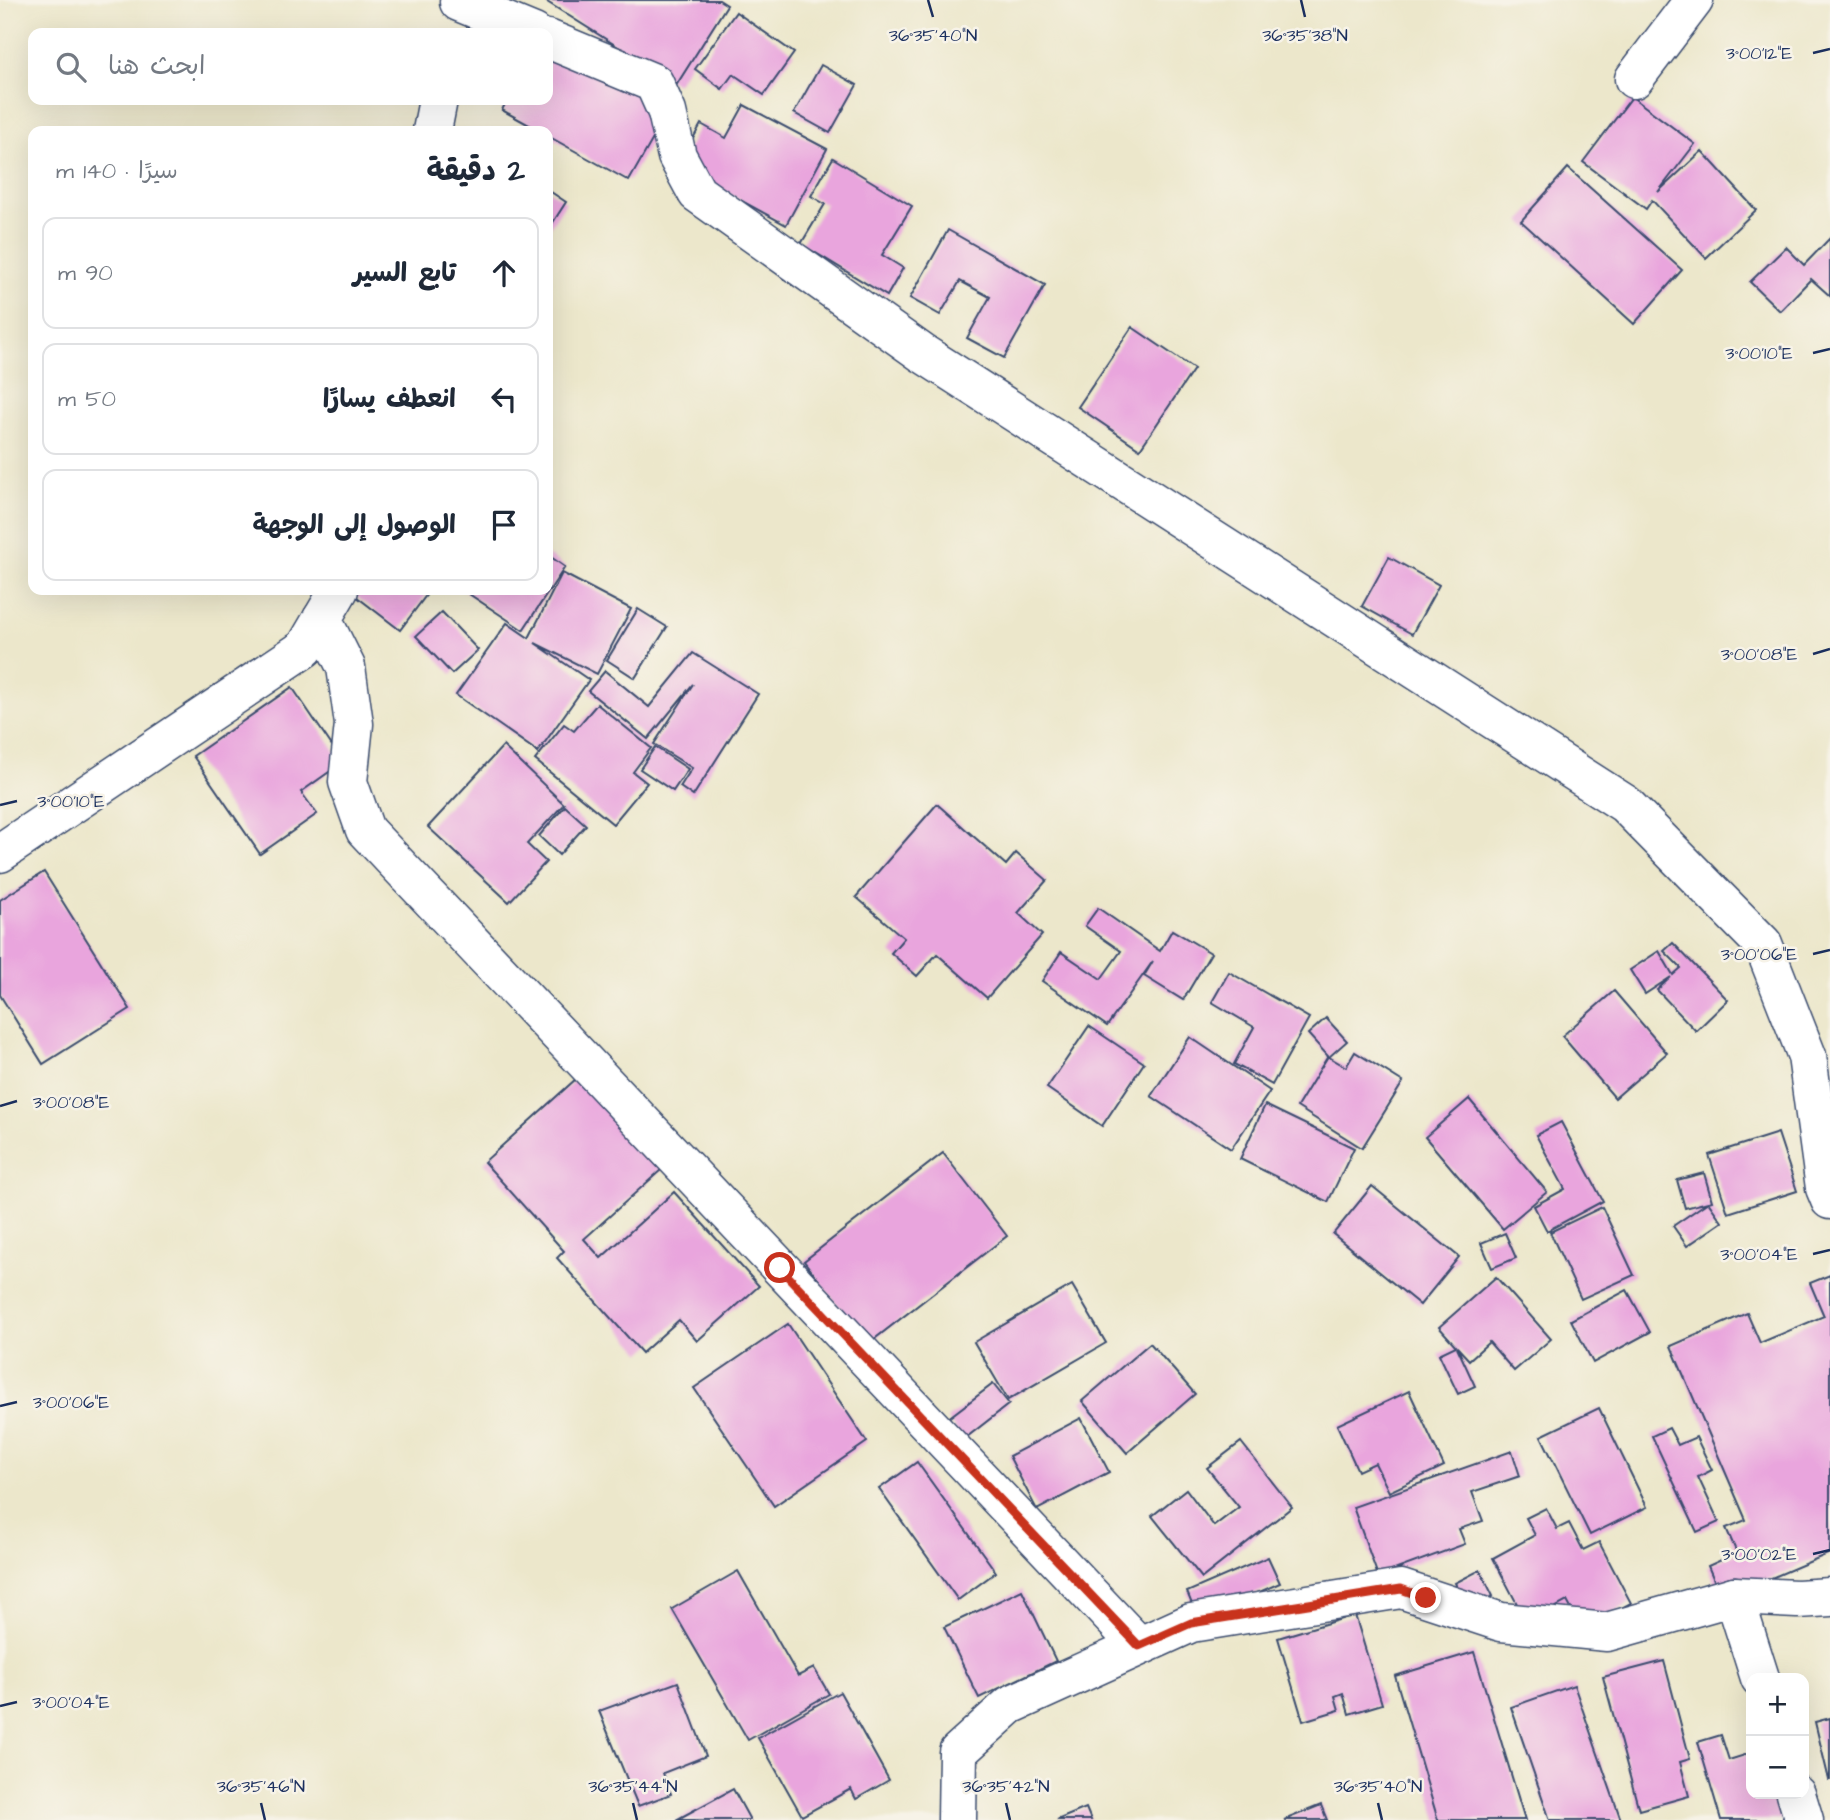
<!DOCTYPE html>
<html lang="ar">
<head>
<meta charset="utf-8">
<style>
  :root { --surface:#fff; --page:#f6f6f7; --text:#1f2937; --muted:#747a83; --line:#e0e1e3 }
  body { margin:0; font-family:"Architects Daughter","Playpen Sans Arabic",sans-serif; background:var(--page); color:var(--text); direction:rtl }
  .controls { position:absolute; right:21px; bottom:21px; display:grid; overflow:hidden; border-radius:14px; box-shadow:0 7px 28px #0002 }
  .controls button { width:63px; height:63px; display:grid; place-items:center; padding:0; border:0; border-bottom:2px solid var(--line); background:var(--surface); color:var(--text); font:35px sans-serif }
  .stop { position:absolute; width:21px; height:21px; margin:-16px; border:5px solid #c8321e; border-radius:50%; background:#fff }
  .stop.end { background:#c8321e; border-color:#fff; box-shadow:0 2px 7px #0008 }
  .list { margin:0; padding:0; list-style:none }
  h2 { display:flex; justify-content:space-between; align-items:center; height:91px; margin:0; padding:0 28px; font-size:30px }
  h2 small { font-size:23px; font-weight:400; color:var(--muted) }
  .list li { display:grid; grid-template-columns:46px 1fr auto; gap:21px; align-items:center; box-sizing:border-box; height:112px; margin:0 14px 14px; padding:0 14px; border:2px solid var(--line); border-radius:14px }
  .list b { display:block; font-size:26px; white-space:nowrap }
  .list em { font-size:23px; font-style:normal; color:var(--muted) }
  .icon { flex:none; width:38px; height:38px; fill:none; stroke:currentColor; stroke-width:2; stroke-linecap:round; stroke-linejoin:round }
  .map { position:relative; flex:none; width:1830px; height:1820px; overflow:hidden; direction:ltr }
  .search { position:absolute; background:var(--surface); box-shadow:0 7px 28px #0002; left:28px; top:28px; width:525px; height:77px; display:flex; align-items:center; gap:18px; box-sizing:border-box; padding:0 24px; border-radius:14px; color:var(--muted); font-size:26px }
  .panel { position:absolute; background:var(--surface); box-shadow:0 7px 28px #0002; left:28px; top:126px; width:525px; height:469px; border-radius:14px; direction:rtl }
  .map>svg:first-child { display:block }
  .building { fill:#e9a5dd }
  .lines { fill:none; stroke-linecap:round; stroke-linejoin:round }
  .street-casing { stroke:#3a4b6e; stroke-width:41 }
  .street { stroke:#fff; stroke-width:38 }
  .route { stroke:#c8321e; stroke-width:9 }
  .ticks { fill:none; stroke:#1b2f5e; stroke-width:2.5 }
  .ticks-label { font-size:18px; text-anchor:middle; fill:#1b2f5e; stroke:#f7f3e8; stroke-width:5; stroke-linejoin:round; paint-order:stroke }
</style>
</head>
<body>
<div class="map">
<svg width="1830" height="1820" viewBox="0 0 1830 1820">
  <rect width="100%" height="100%" fill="#f7f3e8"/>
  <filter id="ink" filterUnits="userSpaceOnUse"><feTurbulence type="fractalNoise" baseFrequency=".0143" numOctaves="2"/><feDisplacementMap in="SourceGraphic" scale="14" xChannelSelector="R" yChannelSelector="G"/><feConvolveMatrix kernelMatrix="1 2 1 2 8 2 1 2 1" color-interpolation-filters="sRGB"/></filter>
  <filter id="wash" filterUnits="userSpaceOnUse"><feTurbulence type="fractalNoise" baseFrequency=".00686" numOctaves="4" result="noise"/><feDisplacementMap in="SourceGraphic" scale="28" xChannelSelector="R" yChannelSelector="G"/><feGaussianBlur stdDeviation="1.57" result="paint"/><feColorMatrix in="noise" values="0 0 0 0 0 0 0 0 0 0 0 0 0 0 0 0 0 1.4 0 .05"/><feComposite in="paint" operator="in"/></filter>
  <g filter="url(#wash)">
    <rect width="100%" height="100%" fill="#ece7cb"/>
    <g id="blocks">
      <!-- building -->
      <g class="building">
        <polygon points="544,0 719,0 727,5 677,84"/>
        <polygon points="736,12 794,53 764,95 733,74 722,89 695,69"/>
        <polygon points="548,38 671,107 629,181 548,136 548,131 540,131 502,110 507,100 548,100"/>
        <polygon points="821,65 857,85 830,133 794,113"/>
        <polygon points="1632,97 1695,144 1658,192 1702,151 1756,210 1706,258 1652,200 1646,209 1583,162"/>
        <polygon points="744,105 827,149 786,225 678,166 701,124 726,138"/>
        <polygon points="833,158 912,206 882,255 903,268 887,296 801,244 825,204 811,196"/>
        <polygon points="1568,168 1682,270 1634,324 1521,221"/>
        <polygon points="548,190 566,202 548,230"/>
        <polygon points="948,230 1045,285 1004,358 967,338 990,297 960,281 940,315 910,298"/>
        <polygon points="1830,238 1830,296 1811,279 1780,311 1750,282 1786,247 1804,265"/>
        <polygon points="1132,327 1194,369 1140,449 1078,407"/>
        <polygon points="548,555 565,567 523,630 463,590 548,590"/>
        <polygon points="1389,557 1439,585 1412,634 1362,606"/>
        <polygon points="562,573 631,609 597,674 535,643 589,680 538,752 456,695 507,623 529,638"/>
        <polygon points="348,590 430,590 400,630"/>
        <polygon points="638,609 667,627 635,678 607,660"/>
        <polygon points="442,612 478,650 452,674 416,636"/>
        <polygon points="693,653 758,694 693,796 680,787 692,768 654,744 693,684 648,739 588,691 605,671 649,707"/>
        <polygon points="292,687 343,762 301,792 317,814 260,854 193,756"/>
        <polygon points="597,704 651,748 633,772 647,783 613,824 535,760 564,724 574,731"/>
        <polygon points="503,746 564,804 527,844 546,862 509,902 428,827"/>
        <polygon points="655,747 688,769 673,791 640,769"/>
        <polygon points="937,804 1006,865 1016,853 1047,880 1018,913 1042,935 987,998 937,954 917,976 891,953 904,938 856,897"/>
        <polygon points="565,806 586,825 559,855 539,836"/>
        <polygon points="44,872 130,1009 43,1064 0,995 0,900"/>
        <polygon points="1098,908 1160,951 1172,930 1211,953 1183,1000 1144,976 1153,961 1107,1026 1042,981 1061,952 1101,979 1121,951 1085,926"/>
        <polygon points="1673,943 1728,1000 1696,1031 1657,990 1671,977 1645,994 1630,970 1659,951 1673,975 1681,968 1664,951"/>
        <polygon points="1229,972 1309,1018 1272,1085 1234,1064 1254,1027 1212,1002"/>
        <polygon points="1614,991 1667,1053 1615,1098 1562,1036"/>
        <polygon points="1326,1018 1347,1041 1329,1057 1346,1067 1355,1052 1403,1082 1362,1148 1297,1107 1328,1056 1308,1034"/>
        <polygon points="1089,1026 1144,1063 1102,1126 1047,1088"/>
        <polygon points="1190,1037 1270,1091 1231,1149 1151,1096"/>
        <polygon points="587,1069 671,1161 584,1239 601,1258 674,1192 759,1286 697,1341 679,1320 642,1353 557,1258 564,1251 484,1162"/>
        <polygon points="1469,1099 1547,1192 1503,1229 1425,1137"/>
        <polygon points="1265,1105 1354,1148 1328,1202 1240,1159"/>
        <polygon points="1561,1122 1603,1201 1547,1231 1534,1206 1565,1189 1536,1135"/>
        <polygon points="1778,1133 1797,1191 1728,1213 1709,1155"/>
        <polygon points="943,1153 1007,1236 868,1344 804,1261"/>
        <polygon points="1704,1173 1712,1201 1708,1202 1722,1222 1687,1246 1673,1226 1708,1202 1685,1208 1677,1180"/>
        <polygon points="1372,1186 1459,1257 1420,1305 1333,1234"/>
        <polygon points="1602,1207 1634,1275 1581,1299 1550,1232"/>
        <polygon points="1505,1233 1516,1258 1492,1268 1481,1243"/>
        <polygon points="1830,1275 1830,1553 1722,1599 1708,1566 1737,1553 1726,1528 1746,1520 1671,1346 1747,1313 1760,1343 1824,1316 1810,1283"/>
        <polygon points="1496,1277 1551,1339 1514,1371 1489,1342 1469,1360 1457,1347 1475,1386 1458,1394 1439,1354 1456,1346 1439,1327"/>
        <polygon points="1072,1285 1106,1343 1008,1400 974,1342"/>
        <polygon points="1627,1290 1650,1332 1593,1363 1571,1320"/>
        <polygon points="788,1324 867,1442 774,1506 694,1388"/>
        <polygon points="1150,1343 1195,1394 1127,1453 1082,1401"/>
        <polygon points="993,1384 1009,1404 963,1440 947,1419"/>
        <polygon points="1409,1391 1444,1466 1389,1492 1375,1463 1358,1471 1337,1425"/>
        <polygon points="1599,1408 1647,1507 1590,1535 1541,1436"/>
        <polygon points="1081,1418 1109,1472 1037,1510 1009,1456"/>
        <polygon points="1669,1428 1678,1445 1696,1437 1712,1470 1698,1477 1719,1522 1697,1532 1652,1436"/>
        <polygon points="1241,1442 1292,1507 1202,1578 1152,1516 1186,1489 1214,1526 1239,1507 1207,1468"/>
        <polygon points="1512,1451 1520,1476 1472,1492 1483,1521 1459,1529 1465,1544 1378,1576 1353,1507"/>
        <polygon points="917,1462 996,1572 958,1600 879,1489"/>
        <polygon points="1546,1508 1557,1529 1569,1523 1583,1550 1599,1542 1631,1603 1582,1629 1567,1601 1527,1623 1493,1558 1535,1535 1526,1518"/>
        <polygon points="1268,1557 1280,1583 1198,1619 1187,1592"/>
        <polygon points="1480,1570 1493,1596 1468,1609 1455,1583"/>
        <polygon points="738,1571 798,1676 814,1668 829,1694 748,1740 672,1609"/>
        <polygon points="1022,1590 1056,1661 979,1698 944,1627"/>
        <polygon points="1355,1615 1382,1704 1349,1714 1343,1693 1335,1696 1339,1710 1303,1721 1278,1638"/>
        <polygon points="1474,1652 1525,1820 1438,1820 1395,1676"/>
        <polygon points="1664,1661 1690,1759 1680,1762 1689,1796 1639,1810 1603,1677"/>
        <polygon points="678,1682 706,1756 663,1773 671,1794 638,1806 599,1711"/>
        <polygon points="1574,1685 1621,1820 1550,1820 1511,1707"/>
        <polygon points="840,1692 889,1780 856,1799 851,1789 802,1816 758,1738"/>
        <polygon points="1830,1718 1830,1780 1829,1780 1815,1722"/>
        <polygon points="1721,1735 1729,1760 1751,1753 1751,1794 1780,1794 1787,1820 1721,1820 1698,1742"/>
        <polygon points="733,1789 750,1820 676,1820"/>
        <polygon points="1321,1805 1327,1820 1284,1820"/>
        <polygon points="1086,1808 1091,1820 1057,1820"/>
      </g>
    </g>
  </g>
  <g filter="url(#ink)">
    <use href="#blocks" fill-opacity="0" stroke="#3a4b6e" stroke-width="2"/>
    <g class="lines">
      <defs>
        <g id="street">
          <polyline points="459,2 534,33"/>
          <polyline points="548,39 654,83 667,112 677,156 697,193 922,353 1625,804 1763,944 1807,1056 1825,1188 1830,1200"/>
          <polyline points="1634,79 1694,0"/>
          <polyline points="432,131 438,100"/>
          <polyline points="322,619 346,667 354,724 348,782 365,830 1139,1646"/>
          <polyline points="0,853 305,648 339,590"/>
          <polyline points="1734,1596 1760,1678"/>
          <polyline points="1796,1794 1804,1820"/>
          <polyline points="957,1820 958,1752 1010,1705 1191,1623 1401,1589 1501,1622 1607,1632 1734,1596 1797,1599 1830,1597"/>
        </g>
      </defs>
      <!-- street casing -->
      <use href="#street" class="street-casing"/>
      <!-- street -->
      <use href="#street" class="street"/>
    </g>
  </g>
  <g class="lines" filter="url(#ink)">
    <!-- route -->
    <polyline class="route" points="780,1268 1139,1646 1191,1623 1401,1589 1426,1598"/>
  </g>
  <!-- ticks -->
  <path class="ticks" d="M 928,0 L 933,17M 1301,0 L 1305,17M 1813,53 L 1830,49M 1813,353 L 1830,349M 1813,654 L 1830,649M 0,805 L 17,801M 1813,954 L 1830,950M 0,1106 L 17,1101M 1813,1254 L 1830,1250M 0,1406 L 17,1402M 1813,1554 L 1830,1550M 0,1706 L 17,1702M 261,1803 L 265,1820M 633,1803 L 637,1820M 1006,1803 L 1010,1820M 1378,1803 L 1382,1820"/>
  <g class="ticks-label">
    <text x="933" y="41">36°35'40"N</text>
    <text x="1305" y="41">36°35'38"N</text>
    <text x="1759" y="59">3°00'12"E</text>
    <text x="1759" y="359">3°00'10"E</text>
    <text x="1759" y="660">3°00'08"E</text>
    <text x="71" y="807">3°00'10"E</text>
    <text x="1759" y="960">3°00'06"E</text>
    <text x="71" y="1108">3°00'08"E</text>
    <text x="1759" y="1260">3°00'04"E</text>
    <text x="71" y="1408">3°00'06"E</text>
    <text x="1759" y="1560">3°00'02"E</text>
    <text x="71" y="1708">3°00'04"E</text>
    <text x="261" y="1792">36°35'46"N</text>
    <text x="633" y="1792">36°35'44"N</text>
    <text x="1006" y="1792">36°35'42"N</text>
    <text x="1378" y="1792">36°35'40"N</text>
  </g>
</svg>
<div class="controls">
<button>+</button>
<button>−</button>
</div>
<div class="stop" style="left:780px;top:1268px"></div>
<div class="stop end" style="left:1426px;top:1598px"></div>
<div class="search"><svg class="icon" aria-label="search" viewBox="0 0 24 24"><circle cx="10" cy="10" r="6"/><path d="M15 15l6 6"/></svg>ابحث هنا</div>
<section class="panel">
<h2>2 دقيقة<small>سيرًا · 140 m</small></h2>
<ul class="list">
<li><svg class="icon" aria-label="ahead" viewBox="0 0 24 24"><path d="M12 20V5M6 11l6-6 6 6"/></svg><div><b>تابع السير</b></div><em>90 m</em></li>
<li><svg class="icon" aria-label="left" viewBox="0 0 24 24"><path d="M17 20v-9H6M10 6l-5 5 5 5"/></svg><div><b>انعطف يسارًا</b></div><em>50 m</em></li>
<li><svg class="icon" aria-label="arrive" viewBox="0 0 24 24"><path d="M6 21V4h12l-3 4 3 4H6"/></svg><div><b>الوصول إلى الوجهة</b></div></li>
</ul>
</section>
</div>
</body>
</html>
